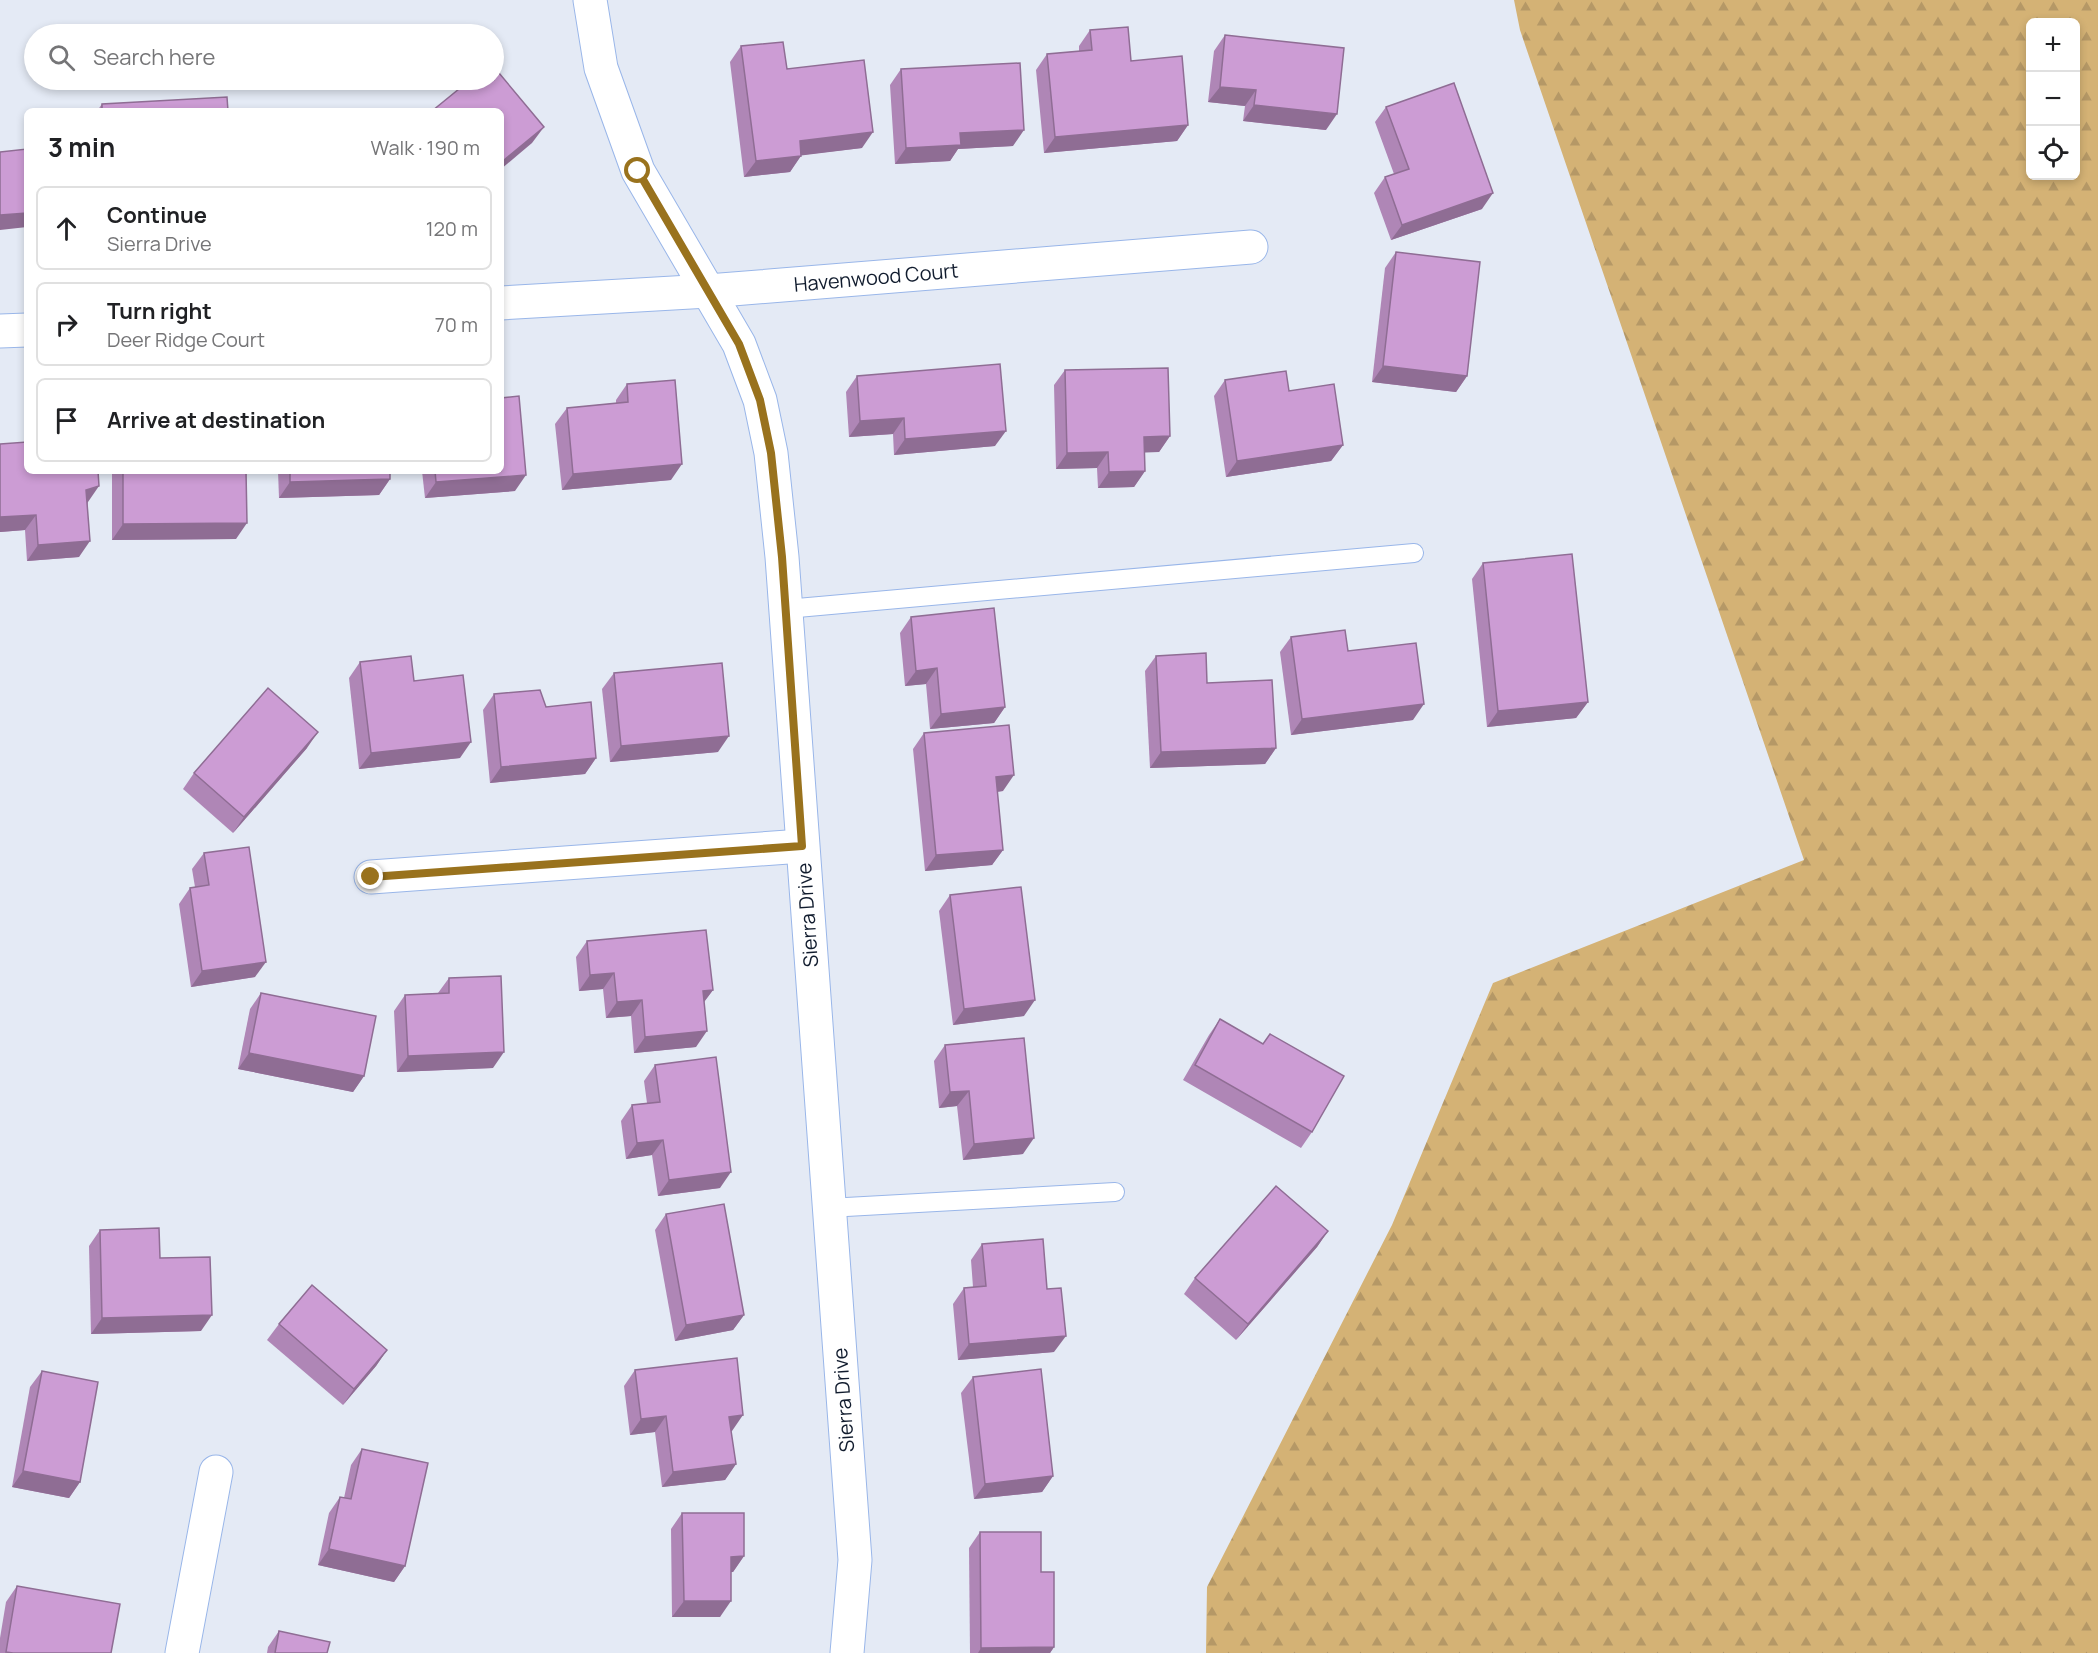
<!DOCTYPE html>
<html lang="en">
<head>
<meta charset="utf-8">
<style>
  :root { --surface:#fff; --page:#f6f6f6; --text:#202124; --muted:#757577; --line:#e0e0e0 }
  body { margin:0; font-family:Manrope,sans-serif; background:var(--page); color:var(--text) }
  .controls { position:absolute; right:18px; top:18px; display:grid; overflow:hidden; border-radius:9px; box-shadow:0 3px 9px #0003 }
  .controls button { width:54px; height:54px; display:grid; place-items:center; padding:0; border:0; border-bottom:2px solid var(--line); background:var(--surface); color:var(--text); font:30px sans-serif }
  .stop { position:absolute; width:18px; height:18px; margin:-14px; border:4px solid #99721d; border-radius:50%; background:#fff }
  .stop.end { background:#99721d; border-color:#fff; box-shadow:0 2px 6px #0008 }
  .list { margin:0; padding:0; list-style:none }
  h2 { display:flex; justify-content:space-between; align-items:center; height:78px; margin:0; padding:0 24px; font-size:26px }
  h2 small { font-size:20px; font-weight:400; color:var(--muted) }
  .list li { display:grid; grid-template-columns:39px 1fr auto; gap:18px; align-items:center; box-sizing:border-box; height:84px; margin:0 12px 12px; padding:0 12px; border:2px solid var(--line); border-radius:9px }
  .list b { display:block; font-size:22px; white-space:nowrap }
  .list p { margin:0; font-size:20px; white-space:nowrap; color:var(--muted) }
  .list em { font-size:20px; font-style:normal; color:var(--muted) }
  .icon { flex:none; width:33px; height:33px; fill:none; stroke:currentColor; stroke-width:2; stroke-linecap:round; stroke-linejoin:round }
  .map { position:relative; flex:none; width:2098px; height:1653px; overflow:hidden }
  .search { position:absolute; background:var(--surface); box-shadow:0 3px 9px #0003; left:24px; top:24px; width:480px; height:66px; display:flex; align-items:center; gap:15px; box-sizing:border-box; padding:0 21px; border-radius:33px; color:var(--muted); font-size:22px }
  .panel { position:absolute; background:var(--surface); box-shadow:0 3px 9px #0003; left:24px; top:108px; width:480px; height:366px; border-radius:9px }
  .map>svg:first-child { display:block }
  .forest { fill:url(#forest-firs); fill-rule:evenodd }
  .lines { fill:none; stroke-linecap:round; stroke-linejoin:round }
  .service-casing { stroke:#99b6e9; stroke-width:20 }
  .minor-casing { stroke:#99b6e9; stroke-width:35 }
  .service { stroke:#fff; stroke-width:18 }
  .minor { stroke:#fff; stroke-width:33 }
  .wall { fill:#af86b6 }
  .shaded-wall { fill:#8f6d94 }
  .building { fill:#cc9cd4; stroke:#8f6d94; stroke-width:1.5 }
  .route { stroke:#99721d; stroke-width:8 }
  .labels { text-anchor:middle; dominant-baseline:central; stroke-width:4.5; stroke-linejoin:round; paint-order:stroke }
  .street-label { font-size:20px; fill:#111c2e; stroke:#fff }
</style>
</head>
<body>
<div class="map">
<svg width="2098" height="1653" viewBox="0 0 2098 1653">
  <defs>
    <pattern id="forest-firs" width="22" height="20" patternUnits="userSpaceOnUse" patternTransform="scale(1.5)"><rect width="22" height="20" fill="#d4b275"/><path d="M5 1l3.5 6h-7zM16 11l3.5 6h-7z" fill="#b59866"/></pattern>
  </defs>
  <rect width="100%" height="100%" fill="#e4eaf5"/>
  <!-- forest -->
  <path class="forest" d="M 1514,0 L 2098,0 L 2098,1653 L 1206,1653 L 1207,1587 L 1392,1225 L 1493,983 L 1804,860 L 1520,30 ZM 2030,22 L 2076,22 L 2076,176 L 2030,176 Z"/>
  <g class="lines">
    <defs>
      <g id="service">
        <polyline points="786,609 1414,553"/>
        <polyline points="828,1208 1115,1192"/>
      </g>
      <g id="minor">
        <polyline points="590,0 601,68 638,171 739,344 760,400 771,453 782,557 855,1560 847,1653"/>
        <polyline points="501,303 708,291 1251,247"/>
        <polyline points="0,331 27,330"/>
        <polyline points="371,877 802,846"/>
        <polyline points="182,1653 216,1472"/>
      </g>
    </defs>
    <!-- service casing -->
    <use href="#service" class="service-casing"/>
    <!-- minor casing -->
    <use href="#minor" class="minor-casing"/>
    <!-- service -->
    <use href="#service" class="service"/>
    <!-- minor -->
    <use href="#minor" class="minor"/>
  </g>
  <!-- wall -->
  <g class="wall">
    <polygon points="1090,30 1131,61 1188,125 1177,141 1044,153 1036,70 1047,54 1079,51 1079,46"/>
    <polygon points="1225,35 1326,130 1243,121 1245,106 1208,102 1214,51"/>
    <polygon points="741,46 787,69 862,148 801,155 790,172 744,177 730,62"/>
    <polygon points="901,69 1013,146 958,149 950,161 895,164 890,85"/>
    <polygon points="102,104 228,111 97,111"/>
    <polygon points="1386,107 1482,209 1391,240 1374,193 1385,177 1394,174 1375,122"/>
    <polygon points="1396,252 1467,376 1456,392 1372,382 1385,268"/>
    <polygon points="1065,370 1170,436 1159,452 1144,452 1145,471 1134,487 1098,488 1097,468 1056,469 1054,385"/>
    <polygon points="857,376 995,446 894,455 893,434 849,437 846,392"/>
    <polygon points="1225,380 1289,391 1343,445 1331,461 1226,477 1214,396"/>
    <polygon points="627,384 671,480 562,490 555,424 567,408 616,403 616,400"/>
    <polygon points="0,444 88,502 79,557 27,561 25,530 0,532"/>
    <polygon points="112,471 246,471 236,539 112,540"/>
    <polygon points="278,471 390,471 390,479 379,495 279,498"/>
    <polygon points="422,471 501,471 515,491 425,498"/>
    <polygon points="1483,563 1588,702 1576,718 1487,727 1472,579"/>
    <polygon points="911,617 1005,707 994,723 930,729 926,684 905,686 900,633"/>
    <polygon points="1291,637 1348,651 1413,720 1291,735 1280,652"/>
    <polygon points="1156,656 1207,683 1276,748 1265,764 1150,768 1145,671"/>
    <polygon points="360,662 460,758 359,769 349,678"/>
    <polygon points="614,673 718,752 610,762 602,689"/>
    <polygon points="494,694 546,707 596,758 585,774 490,783 483,710"/>
    <polygon points="924,733 1003,791 997,792 1003,850 992,865 925,871 913,749"/>
    <polygon points="307,748 233,833 183,789 194,773"/>
    <polygon points="204,853 255,977 191,987 179,904 190,888 195,887 192,869"/>
    <polygon points="950,895 1024,1016 953,1025 939,911"/>
    <polygon points="587,941 713,990 704,1002 696,1047 634,1053 631,1016 606,1018 603,989 579,991 576,957"/>
    <polygon points="449,978 493,1068 397,1072 394,1011 405,995 438,993"/>
    <polygon points="261,993 364,1076 353,1092 238,1069 250,1009"/>
    <polygon points="1220,1019 1263,1044 1270,1034 1312,1132 1301,1148 1183,1080 1209,1035"/>
    <polygon points="945,1045 1023,1154 963,1160 957,1106 939,1108 934,1061"/>
    <polygon points="655,1065 720,1188 658,1196 652,1155 626,1159 621,1121 632,1105 647,1103 644,1081"/>
    <polygon points="666,1214 744,1315 733,1330 675,1341 655,1230"/>
    <polygon points="100,1230 160,1258 201,1331 91,1334 89,1246"/>
    <polygon points="1328,1231 1317,1247 1236,1340 1184,1294 1195,1278"/>
    <polygon points="982,1244 1047,1289 1054,1352 958,1360 953,1304 964,1288 973,1287 971,1260"/>
    <polygon points="279,1324 387,1350 376,1366 343,1405 267,1340"/>
    <polygon points="635,1370 732,1431 731,1431 736,1464 725,1480 662,1487 655,1432 630,1435 624,1386"/>
    <polygon points="42,1371 80,1482 69,1498 12,1487 30,1387"/>
    <polygon points="973,1377 1053,1476 1042,1492 974,1499 961,1393"/>
    <polygon points="362,1449 405,1566 394,1582 318,1565 329,1513 340,1497 344,1498 351,1465"/>
    <polygon points="682,1513 744,1556 733,1572 731,1572 720,1617 672,1617 671,1529"/>
    <polygon points="980,1532 1054,1647 1050,1653 970,1653 969,1548"/>
    <polygon points="17,1586 111,1653 0,1653 0,1638 6,1602"/>
    <polygon points="279,1631 327,1653 267,1653 268,1647"/>
  </g>
  <!-- shaded-wall -->
  <g class="shaded-wall">
    <polygon points="1220,87 1256,90 1245,106 1208,102"/>
    <polygon points="1254,105 1337,114 1326,130 1243,121"/>
    <polygon points="1188,125 1177,141 1044,153 1055,137"/>
    <polygon points="544,127 532,143 501,169 501,165 504,160"/>
    <polygon points="1024,130 1013,146 958,149 950,161 895,164 906,148 960,133"/>
    <polygon points="873,132 862,148 789,157 800,141"/>
    <polygon points="801,156 790,172 744,177 756,161"/>
    <polygon points="1493,193 1482,209 1391,240 1402,225"/>
    <polygon points="27,213 27,227 0,230 0,215"/>
    <polygon points="1383,366 1467,376 1456,392 1372,382"/>
    <polygon points="904,418 893,434 849,437 860,421"/>
    <polygon points="1006,431 995,446 894,455 905,439"/>
    <polygon points="1170,436 1159,452 1133,453 1144,437"/>
    <polygon points="1343,445 1331,461 1226,477 1237,461"/>
    <polygon points="1108,452 1097,468 1056,469 1067,453"/>
    <polygon points="682,464 671,480 562,490 573,474"/>
    <polygon points="1145,471 1134,487 1098,488 1109,472"/>
    <polygon points="526,475 515,491 425,498 436,482"/>
    <polygon points="390,479 379,495 279,498 290,482"/>
    <polygon points="99,486 88,502 75,506 86,490"/>
    <polygon points="36,515 25,530 0,532 0,517"/>
    <polygon points="247,523 236,539 112,540 123,524"/>
    <polygon points="90,541 79,557 27,561 38,545"/>
    <polygon points="937,668 926,684 905,686 916,671"/>
    <polygon points="1588,702 1576,718 1487,727 1498,711"/>
    <polygon points="1424,704 1413,720 1291,735 1302,719"/>
    <polygon points="1005,707 994,723 930,729 941,714"/>
    <polygon points="318,732 307,748 233,833 244,817"/>
    <polygon points="729,736 718,752 610,762 621,746"/>
    <polygon points="471,742 460,758 359,769 371,753"/>
    <polygon points="1276,748 1265,764 1150,768 1161,752"/>
    <polygon points="596,758 585,774 490,783 501,767"/>
    <polygon points="1014,775 1003,791 985,793 996,777"/>
    <polygon points="1003,850 992,865 925,871 936,855"/>
    <polygon points="266,962 255,977 191,987 202,971"/>
    <polygon points="614,973 603,989 579,991 590,975"/>
    <polygon points="713,990 701,1006 703,991"/>
    <polygon points="642,1000 631,1016 606,1018 617,1002"/>
    <polygon points="1035,1000 1024,1016 953,1025 964,1009"/>
    <polygon points="707,1031 696,1047 634,1053 645,1037"/>
    <polygon points="504,1052 493,1068 397,1072 408,1056"/>
    <polygon points="249,1053 364,1076 353,1092 238,1069"/>
    <polygon points="969,1091 957,1106 939,1108 950,1092"/>
    <polygon points="1034,1138 1023,1154 963,1160 974,1144"/>
    <polygon points="663,1140 652,1155 626,1159 637,1143"/>
    <polygon points="731,1172 720,1188 658,1196 669,1180"/>
    <polygon points="1328,1231 1317,1247 1236,1340 1248,1324"/>
    <polygon points="212,1315 201,1331 91,1334 102,1318"/>
    <polygon points="744,1315 733,1330 675,1341 686,1325"/>
    <polygon points="1066,1336 1054,1352 958,1360 969,1344"/>
    <polygon points="387,1350 376,1366 343,1405 354,1389"/>
    <polygon points="743,1415 732,1431 718,1433 729,1417"/>
    <polygon points="666,1416 655,1432 630,1435 641,1419"/>
    <polygon points="736,1464 725,1480 662,1487 673,1472"/>
    <polygon points="23,1471 80,1482 69,1498 12,1487"/>
    <polygon points="1053,1476 1042,1492 974,1499 985,1484"/>
    <polygon points="329,1549 405,1566 394,1582 318,1565"/>
    <polygon points="744,1556 733,1572 720,1573 731,1557"/>
    <polygon points="684,1601 731,1601 720,1617 672,1617"/>
    <polygon points="1054,1647 1050,1653 978,1653 981,1648"/>
  </g>
  <!-- building -->
  <g class="building">
    <polygon points="1128,27 1131,61 1182,56 1188,125 1055,137 1047,54 1092,50 1090,30"/>
    <polygon points="1225,35 1344,48 1337,114 1254,105 1256,90 1220,87"/>
    <polygon points="783,42 787,69 864,60 873,132 800,141 801,156 756,161 741,46"/>
    <polygon points="1020,63 1024,130 960,133 961,145 906,148 901,69"/>
    <polygon points="494,67 544,127 504,160 501,157 501,111 432,111 470,80 494,80"/>
    <polygon points="1454,83 1493,193 1402,225 1385,177 1409,169 1386,107"/>
    <polygon points="227,97 228,111 102,111 102,104"/>
    <polygon points="27,149 27,213 0,215 0,152"/>
    <polygon points="1396,252 1480,262 1467,376 1383,366"/>
    <polygon points="1000,364 1006,431 905,439 904,418 860,421 857,376"/>
    <polygon points="1168,368 1170,436 1144,437 1145,471 1109,472 1108,452 1067,453 1065,370"/>
    <polygon points="1286,371 1289,391 1334,384 1343,445 1237,461 1225,380"/>
    <polygon points="675,380 682,464 573,474 567,408 628,402 627,384"/>
    <polygon points="519,396 526,475 436,482 435,471 501,471 501,398"/>
    <polygon points="27,442 27,471 98,471 99,486 86,490 90,541 38,545 36,515 0,517 0,444"/>
    <polygon points="123,471 246,471 247,523 123,524"/>
    <polygon points="290,471 390,471 390,479 290,482"/>
    <polygon points="1572,554 1588,702 1498,711 1483,563"/>
    <polygon points="994,608 1005,707 941,714 937,668 916,671 911,617"/>
    <polygon points="1345,630 1348,651 1416,643 1424,704 1302,719 1291,637"/>
    <polygon points="1206,653 1207,683 1272,680 1276,748 1161,752 1156,656"/>
    <polygon points="411,656 414,681 463,675 471,742 371,753 360,662"/>
    <polygon points="722,663 729,736 621,746 614,673"/>
    <polygon points="268,688 318,732 244,817 194,773"/>
    <polygon points="540,690 546,707 591,702 596,758 501,767 494,694"/>
    <polygon points="1009,725 1014,775 996,777 1003,850 936,855 924,733"/>
    <polygon points="249,847 266,962 202,971 190,888 209,885 204,853"/>
    <polygon points="1021,887 1035,1000 964,1009 950,895"/>
    <polygon points="706,930 713,990 703,991 707,1031 645,1037 642,1000 617,1002 614,973 590,975 587,941"/>
    <polygon points="501,976 504,1052 408,1056 405,995 449,993 449,978"/>
    <polygon points="261,993 376,1016 364,1076 249,1053"/>
    <polygon points="1220,1019 1263,1044 1270,1034 1344,1076 1312,1132 1195,1065"/>
    <polygon points="1024,1038 1034,1138 974,1144 969,1091 950,1092 945,1045"/>
    <polygon points="716,1057 731,1172 669,1180 663,1140 637,1143 632,1105 660,1102 655,1065"/>
    <polygon points="1276,1186 1328,1231 1248,1324 1195,1278"/>
    <polygon points="724,1204 744,1315 686,1325 666,1214"/>
    <polygon points="159,1228 160,1258 210,1257 212,1315 102,1318 100,1230"/>
    <polygon points="1043,1239 1047,1289 1061,1288 1066,1336 969,1344 964,1288 986,1286 982,1244"/>
    <polygon points="312,1285 387,1350 354,1389 279,1324"/>
    <polygon points="737,1358 743,1415 729,1417 736,1464 673,1472 666,1416 641,1419 635,1370"/>
    <polygon points="1041,1369 1053,1476 985,1484 973,1377"/>
    <polygon points="42,1371 98,1382 80,1482 23,1471"/>
    <polygon points="362,1449 428,1463 405,1566 329,1549 340,1497 351,1499"/>
    <polygon points="682,1513 744,1513 744,1556 731,1557 731,1601 684,1601"/>
    <polygon points="980,1532 1041,1532 1041,1572 1054,1572 1054,1647 981,1648"/>
    <polygon points="17,1586 120,1604 111,1653 13,1653 6,1652"/>
    <polygon points="279,1631 330,1642 327,1653 275,1653"/>
  </g>
  <g class="lines">
    <!-- route -->
    <polyline class="route" points="371,877 802,846 782,557 771,453 760,400 739,344 638,171"/>
  </g>
  <g class="labels">
    <!-- street labels -->
    <g class="street-label">
      <text transform="translate(876 277) rotate(-5)">Havenwood Court</text>
      <text transform="translate(807 915) rotate(-94)">Sierra Drive</text>
      <text transform="translate(843 1400) rotate(-94)">Sierra Drive</text>
    </g>
  </g>
</svg>
<div class="controls">
<button>+</button>
<button>−</button>
<button><svg class="icon" aria-label="locate" viewBox="0 0 24 24"><circle cx="12" cy="12" r="6"/><path d="M12 2v4M12 18v4M2 12h4M18 12h4"/></svg></button>
</div>
<div class="stop" style="left:638px;top:171px"></div>
<div class="stop end" style="left:371px;top:877px"></div>
<div class="search"><svg class="icon" aria-label="search" viewBox="0 0 24 24"><circle cx="10" cy="10" r="6"/><path d="M15 15l6 6"/></svg>Search here</div>
<section class="panel">
<h2>3 min<small>Walk · 190 m</small></h2>
<ul class="list">
<li><svg class="icon" aria-label="ahead" viewBox="0 0 24 24"><path d="M12 20V5M6 11l6-6 6 6"/></svg><div><b>Continue</b><p>Sierra Drive</p></div><em>120 m</em></li>
<li><svg class="icon" aria-label="right" viewBox="0 0 24 24"><path d="M7 20v-9h11M14 6l5 5-5 5"/></svg><div><b>Turn right</b><p>Deer Ridge Court</p></div><em>70 m</em></li>
<li><svg class="icon" aria-label="arrive" viewBox="0 0 24 24"><path d="M6 21V4h12l-3 4 3 4H6"/></svg><div><b>Arrive at destination</b></div></li>
</ul>
</section>
</div>
</body>
</html>
